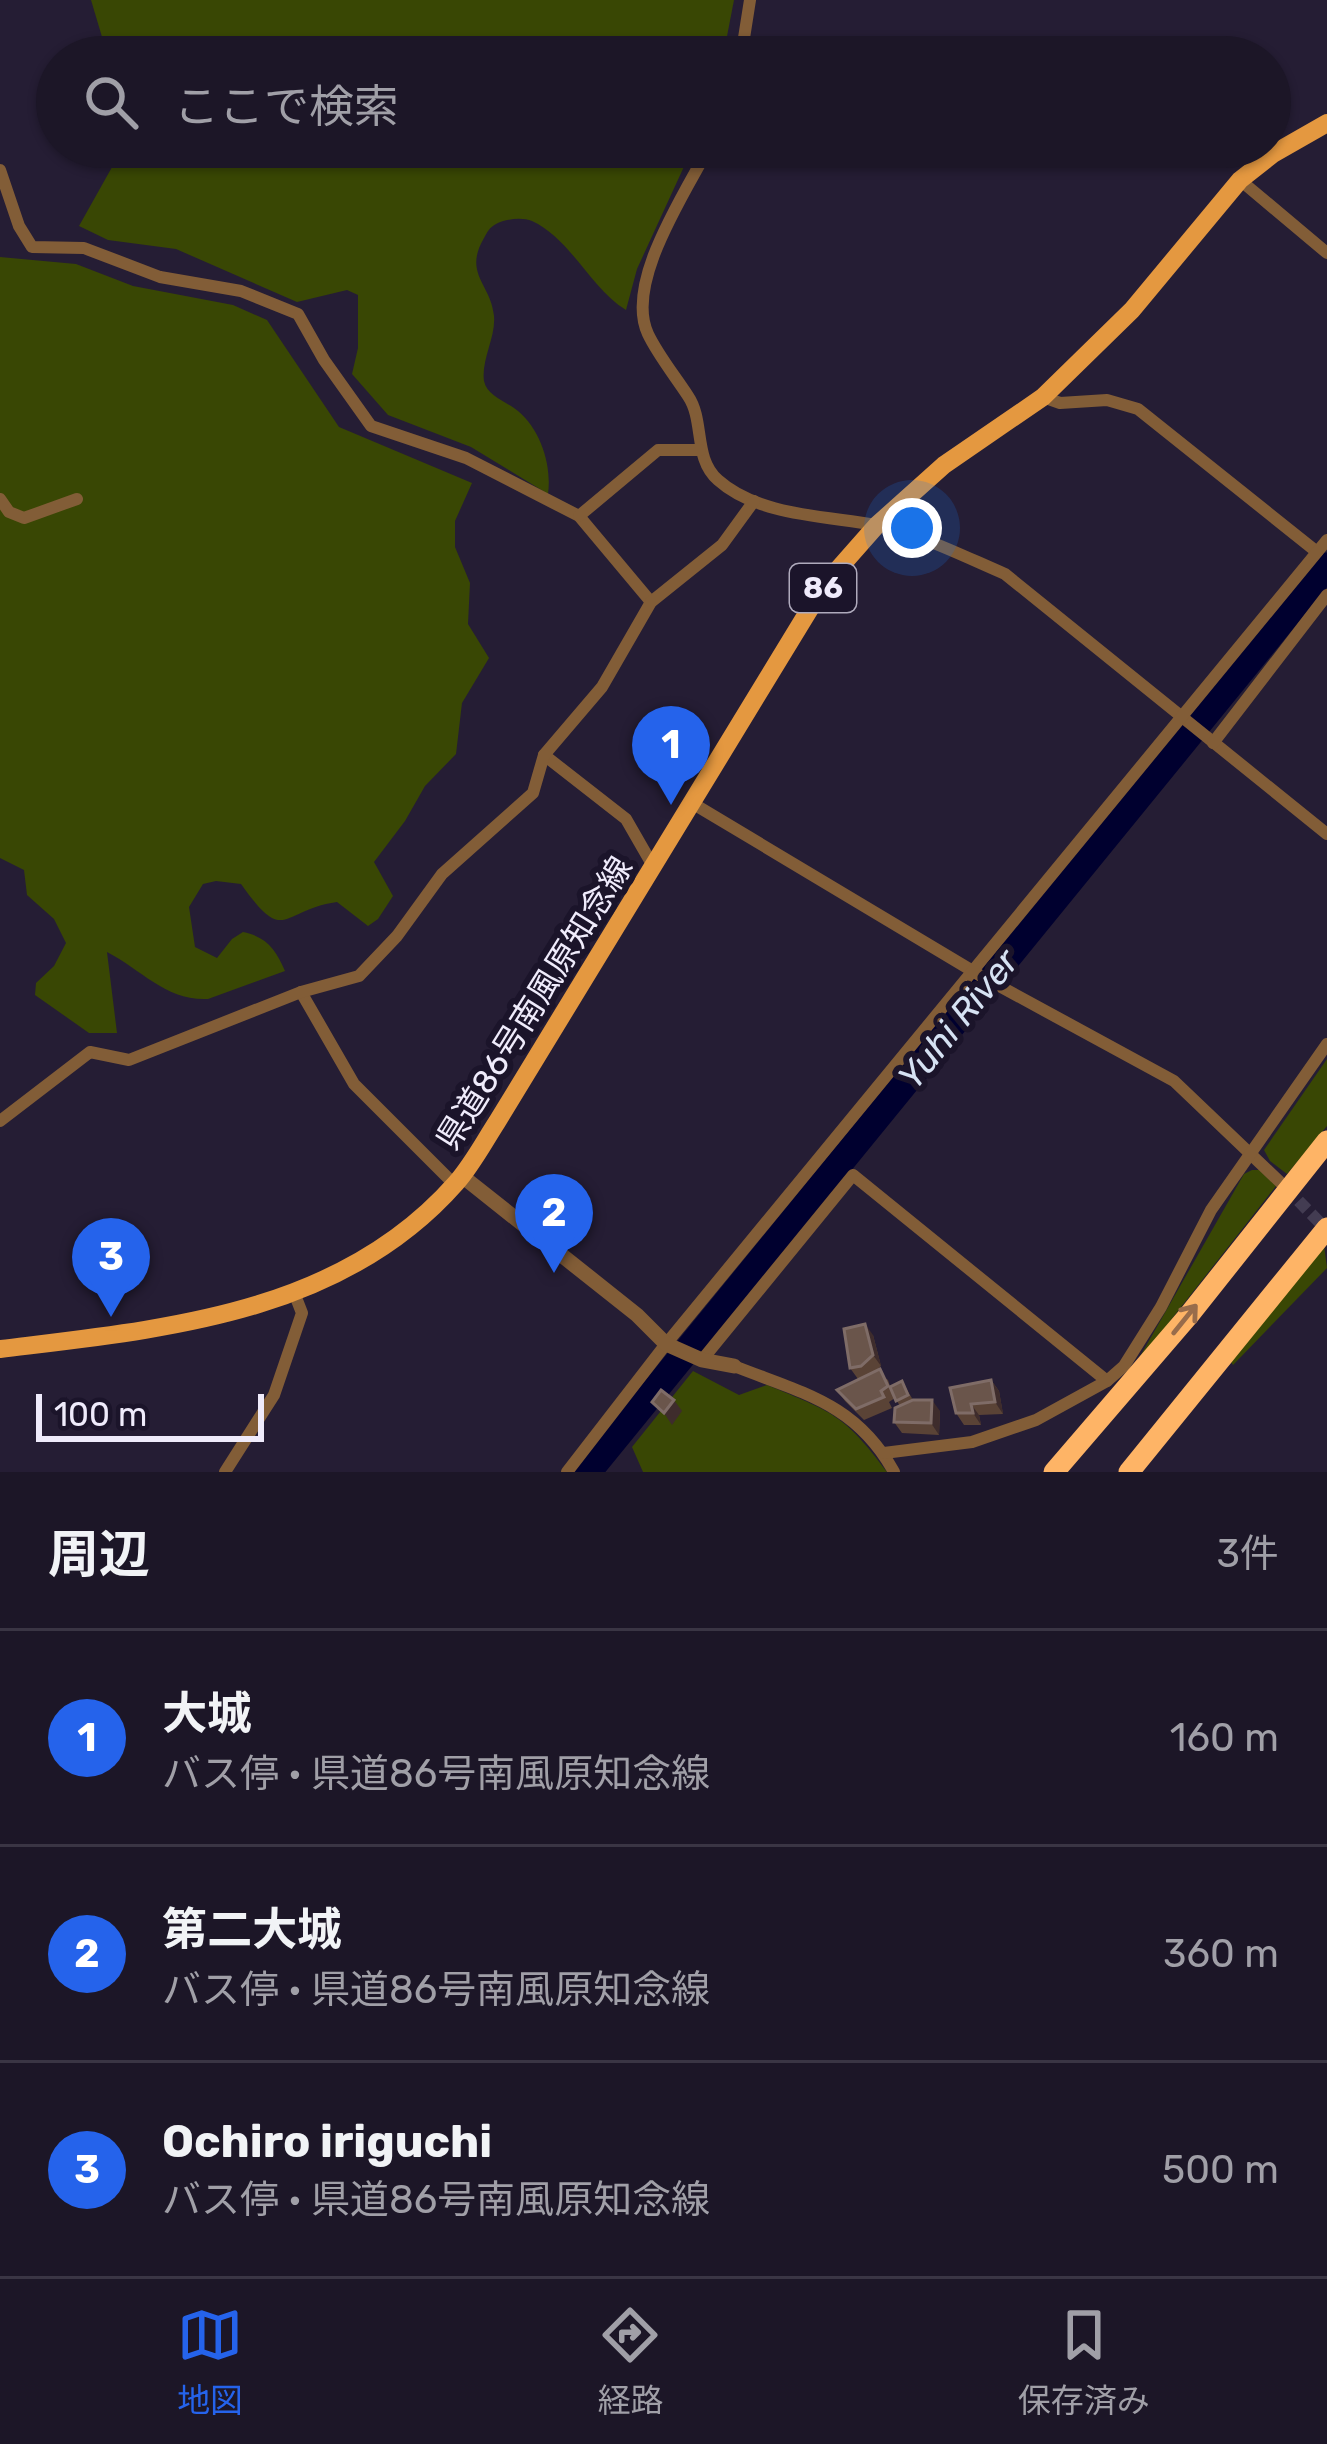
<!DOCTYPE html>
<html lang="ja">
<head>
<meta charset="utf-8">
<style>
  :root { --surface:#1c1627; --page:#251f2f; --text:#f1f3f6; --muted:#a09fa7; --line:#3a3544; --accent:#2563eb }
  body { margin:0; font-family:Rubik,"Noto Sans JP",sans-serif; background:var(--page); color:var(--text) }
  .scale { position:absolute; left:36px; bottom:30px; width:228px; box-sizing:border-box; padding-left:12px; border:6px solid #efebfb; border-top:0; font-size:33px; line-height:42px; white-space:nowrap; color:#efebfb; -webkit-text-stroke:9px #1b142a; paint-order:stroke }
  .you { position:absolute; left:912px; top:528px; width:42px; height:42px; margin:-30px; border:9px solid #fff; border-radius:50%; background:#1a73e8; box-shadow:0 0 0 18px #1a73e833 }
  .badge { display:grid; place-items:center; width:78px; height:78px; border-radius:50%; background:var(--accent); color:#fff; font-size:39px; font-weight:700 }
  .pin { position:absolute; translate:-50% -99px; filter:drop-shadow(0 3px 6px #0008) }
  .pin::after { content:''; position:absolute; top:63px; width:42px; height:36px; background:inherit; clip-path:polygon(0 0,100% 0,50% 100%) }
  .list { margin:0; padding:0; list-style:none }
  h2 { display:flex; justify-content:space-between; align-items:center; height:156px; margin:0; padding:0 48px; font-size:51px }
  h2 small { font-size:39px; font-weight:400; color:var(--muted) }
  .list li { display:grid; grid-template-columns:78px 1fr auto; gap:36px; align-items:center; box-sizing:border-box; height:216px; padding:0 48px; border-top:3px solid var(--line) }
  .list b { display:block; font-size:45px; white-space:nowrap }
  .list p { margin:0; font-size:39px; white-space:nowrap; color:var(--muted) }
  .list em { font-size:39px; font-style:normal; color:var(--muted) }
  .icon { flex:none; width:66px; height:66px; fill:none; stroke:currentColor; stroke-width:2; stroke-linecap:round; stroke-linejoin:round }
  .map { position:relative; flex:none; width:1327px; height:1472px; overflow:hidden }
  .search { position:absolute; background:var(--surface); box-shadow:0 3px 9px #0004; left:36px; right:36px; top:36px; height:132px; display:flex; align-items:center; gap:30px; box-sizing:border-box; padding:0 42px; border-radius:66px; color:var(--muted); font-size:45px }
  .sheet { height:804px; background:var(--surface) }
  nav { display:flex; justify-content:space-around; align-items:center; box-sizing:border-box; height:168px; border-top:3px solid var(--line); background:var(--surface); font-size:33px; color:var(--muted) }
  nav a { display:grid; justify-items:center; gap:6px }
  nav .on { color:var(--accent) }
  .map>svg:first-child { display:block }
  .green { fill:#394704 }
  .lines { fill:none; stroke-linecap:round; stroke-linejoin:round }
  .river { stroke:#00002f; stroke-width:27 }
  .minor-tunnel { stroke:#433c52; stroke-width:12; stroke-dasharray:12 6; stroke-linecap:butt }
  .minor { stroke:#825d37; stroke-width:12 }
  .tertiary { stroke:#825d37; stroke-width:15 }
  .primary { stroke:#e49840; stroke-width:18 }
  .motorway { stroke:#feb466; stroke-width:21 }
  .wall { fill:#5a4336 }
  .shaded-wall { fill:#3e2c2c }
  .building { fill:#6a554b; stroke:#7f6c67; stroke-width:3 }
  .oneway { stroke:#986c4b }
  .labels { text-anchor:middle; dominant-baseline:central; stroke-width:12; stroke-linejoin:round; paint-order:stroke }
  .shield { fill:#1b142a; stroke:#afaabc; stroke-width:3 }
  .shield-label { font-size:30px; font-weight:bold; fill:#efebfb }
  .street-label { font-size:33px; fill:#efebfb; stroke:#1b142a }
  .water-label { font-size:36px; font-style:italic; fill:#d6e2f3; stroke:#1b142a }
</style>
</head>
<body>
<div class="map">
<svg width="1327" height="1472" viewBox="0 0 1327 1472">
  <rect width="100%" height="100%" fill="#251d34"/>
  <!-- green -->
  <g class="green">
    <polygon points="91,0 734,0 723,57 108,57"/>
    <path d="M 118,147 L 693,147 L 637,269 L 626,310 C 590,288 571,239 532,221 C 522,217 505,219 496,224 C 489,228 488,231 484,238 C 463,274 491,284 494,316 C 496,337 481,360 484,381 C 487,396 507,402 518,411 C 541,430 552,466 548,494 L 471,447 L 388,415 L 352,374 L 358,348 L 358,295 L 347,290 L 297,302 L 176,249 L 108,240 L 79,226 L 116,160 Z"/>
    <path d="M 0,257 L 76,264 L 133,286 L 233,305 L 267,320 L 339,427 L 472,483 L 455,521 L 455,547 L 470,583 L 468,624 L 489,658 L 462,703 L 456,754 L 425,786 L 405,821 L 374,862 L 393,896 L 378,919 L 368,926 L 337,902 C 280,910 286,947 241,884 L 216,881 L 203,884 L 189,907 L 195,947 L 217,958 L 232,939 L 243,932 C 267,937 276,950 285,971 L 208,999 C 166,1001 142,970 107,952 L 117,1033 L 89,1033 L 35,995 L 36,983 L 54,966 L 66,943 L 54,919 L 27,895 L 24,870 L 0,858 Z"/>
    <polygon points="1327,1059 1327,1126 1287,1174 1270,1161 1264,1150"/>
    <polygon points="1252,1170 1259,1170 1276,1186 1134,1367 1244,1174"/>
    <polygon points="1324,1245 1327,1268 1233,1365 1231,1362"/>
    <path d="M 693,1371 L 739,1395 L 767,1385 C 832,1412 844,1414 887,1472 L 643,1472 L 632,1447 Z"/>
  </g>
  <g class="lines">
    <!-- river -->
    <polyline class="river" points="588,1472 1327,566"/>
    <!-- minor-tunnel -->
    <polyline class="minor-tunnel" points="1286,1188 1327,1230"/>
    <!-- minor -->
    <g class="minor">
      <polyline points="741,57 750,0"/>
      <path d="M 709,147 C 686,192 624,283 648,334 C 658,355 675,376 688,396 C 705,421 693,458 718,480 C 758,516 827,516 876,525 C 920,534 963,556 1005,574 L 1327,834"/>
      <polyline points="0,170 19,226 32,247 84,248 160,277 241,291 298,314 324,360 371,426 466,458 579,516 651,602"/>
      <polyline points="1240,180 1327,253"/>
      <polyline points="1043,397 1060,403 1107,400 1138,409 1317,552"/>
      <polyline points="0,499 9,512 24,518 77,499"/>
      <polyline points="579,516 658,450 700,450"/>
      <polyline points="1213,743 1327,595"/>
      <polyline points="544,755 626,819 653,866"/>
      <polyline points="692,803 981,976 1174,1081 1281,1183"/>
      <polyline points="301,992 354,1084 455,1185"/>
      <polyline points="0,1121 90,1052 129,1060 301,992 359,976 397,936 442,874 533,793 544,755 602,687 651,602 722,545 754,501"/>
      <polyline points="702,1360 853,1175 1107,1381"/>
      <path d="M 734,1366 C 802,1393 856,1403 894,1472"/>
      <polyline points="884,1453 972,1442 1036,1420 1107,1381 1124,1366 1161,1307 1211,1210 1327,1044"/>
      <polyline points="225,1472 274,1395 302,1313 295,1295"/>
      <polyline points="567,1472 666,1344 1327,540"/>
    </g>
    <!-- tertiary -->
    <polyline class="tertiary" points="462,1176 637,1315 666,1344 702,1360 734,1366"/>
    <!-- primary -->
    <path class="primary" d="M 0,1349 C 163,1329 340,1315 456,1183 C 472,1165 484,1142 497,1122 L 825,584 L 877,525 L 944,465 L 1043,397 L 1132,310 L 1240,180 L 1273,154 L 1327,123"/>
    <!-- motorway -->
    <g class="motorway">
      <polyline points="1054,1472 1189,1315 1327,1141"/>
      <polyline points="1129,1472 1327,1228"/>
    </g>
  </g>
  <!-- wall -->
  <g class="wall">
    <polygon points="873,1335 881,1366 876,1371 888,1380 890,1386 902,1381 913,1400 940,1411 939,1435 902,1433 894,1422 900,1406 895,1398 889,1402 892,1408 864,1420 845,1401 837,1390 858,1379 850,1368"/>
    <polygon points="991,1380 999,1391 1003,1414 979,1415 981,1425 964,1425 956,1413"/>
  </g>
  <!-- shaded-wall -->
  <g class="shaded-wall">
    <polygon points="865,1324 873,1335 881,1366 873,1355"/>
    <polygon points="991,1380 999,1391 1003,1414 995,1402"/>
    <polygon points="674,1400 682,1411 672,1425 664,1413"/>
    <polygon points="932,1400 940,1411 939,1435 931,1423"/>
    <polygon points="971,1404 979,1415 981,1425 973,1413"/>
  </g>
  <!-- building -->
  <g class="building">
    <polygon points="865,1324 873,1355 861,1366 850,1368 844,1329"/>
    <polygon points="880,1369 888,1386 881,1391 884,1397 856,1409 837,1390"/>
    <polygon points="991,1380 995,1402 971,1404 973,1413 956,1413 950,1388"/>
    <polygon points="902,1381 908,1395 896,1401 890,1387"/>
    <polygon points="661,1390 674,1400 664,1413 652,1402"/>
    <polygon points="913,1400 932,1400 931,1423 894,1422 895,1408"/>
  </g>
  <!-- one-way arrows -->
  <defs><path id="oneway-shaft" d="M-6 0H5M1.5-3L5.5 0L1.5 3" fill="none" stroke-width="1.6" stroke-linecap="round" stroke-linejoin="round" transform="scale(3)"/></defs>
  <use class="oneway" href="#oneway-shaft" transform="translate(1185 1319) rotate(-51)"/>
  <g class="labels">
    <!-- shield labels -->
    <rect class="shield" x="790" y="564" width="66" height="48" rx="9"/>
    <g class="shield-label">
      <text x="823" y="588">86</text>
    </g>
    <!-- street labels -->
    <g class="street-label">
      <text transform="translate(534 1003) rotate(-58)">県道86号南風原知念線</text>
    </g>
    <!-- water labels -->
    <g class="water-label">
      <text transform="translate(958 1019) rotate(-51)">Yuhi River</text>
    </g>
  </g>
</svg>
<div class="scale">100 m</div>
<div class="you"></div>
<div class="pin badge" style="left:671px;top:805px">1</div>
<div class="pin badge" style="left:554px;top:1273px">2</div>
<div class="pin badge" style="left:111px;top:1317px">3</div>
<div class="search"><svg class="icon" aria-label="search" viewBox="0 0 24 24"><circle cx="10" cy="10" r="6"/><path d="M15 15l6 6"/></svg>ここで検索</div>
</div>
<section class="sheet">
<h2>周辺<small>3件</small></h2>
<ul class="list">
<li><span class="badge">1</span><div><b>大城</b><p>バス停 · 県道86号南風原知念線</p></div><em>160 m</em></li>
<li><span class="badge">2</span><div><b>第二大城</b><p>バス停 · 県道86号南風原知念線</p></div><em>360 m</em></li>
<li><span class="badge">3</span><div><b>Ochiro iriguchi</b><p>バス停 · 県道86号南風原知念線</p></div><em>500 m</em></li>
</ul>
</section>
<nav>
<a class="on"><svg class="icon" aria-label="map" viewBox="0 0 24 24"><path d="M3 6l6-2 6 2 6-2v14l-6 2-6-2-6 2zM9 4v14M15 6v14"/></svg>地図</a>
<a><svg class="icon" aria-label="directions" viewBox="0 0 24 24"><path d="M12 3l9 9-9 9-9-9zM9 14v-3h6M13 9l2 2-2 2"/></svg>経路</a>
<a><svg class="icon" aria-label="saved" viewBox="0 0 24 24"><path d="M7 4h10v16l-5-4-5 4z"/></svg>保存済み</a>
</nav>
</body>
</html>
